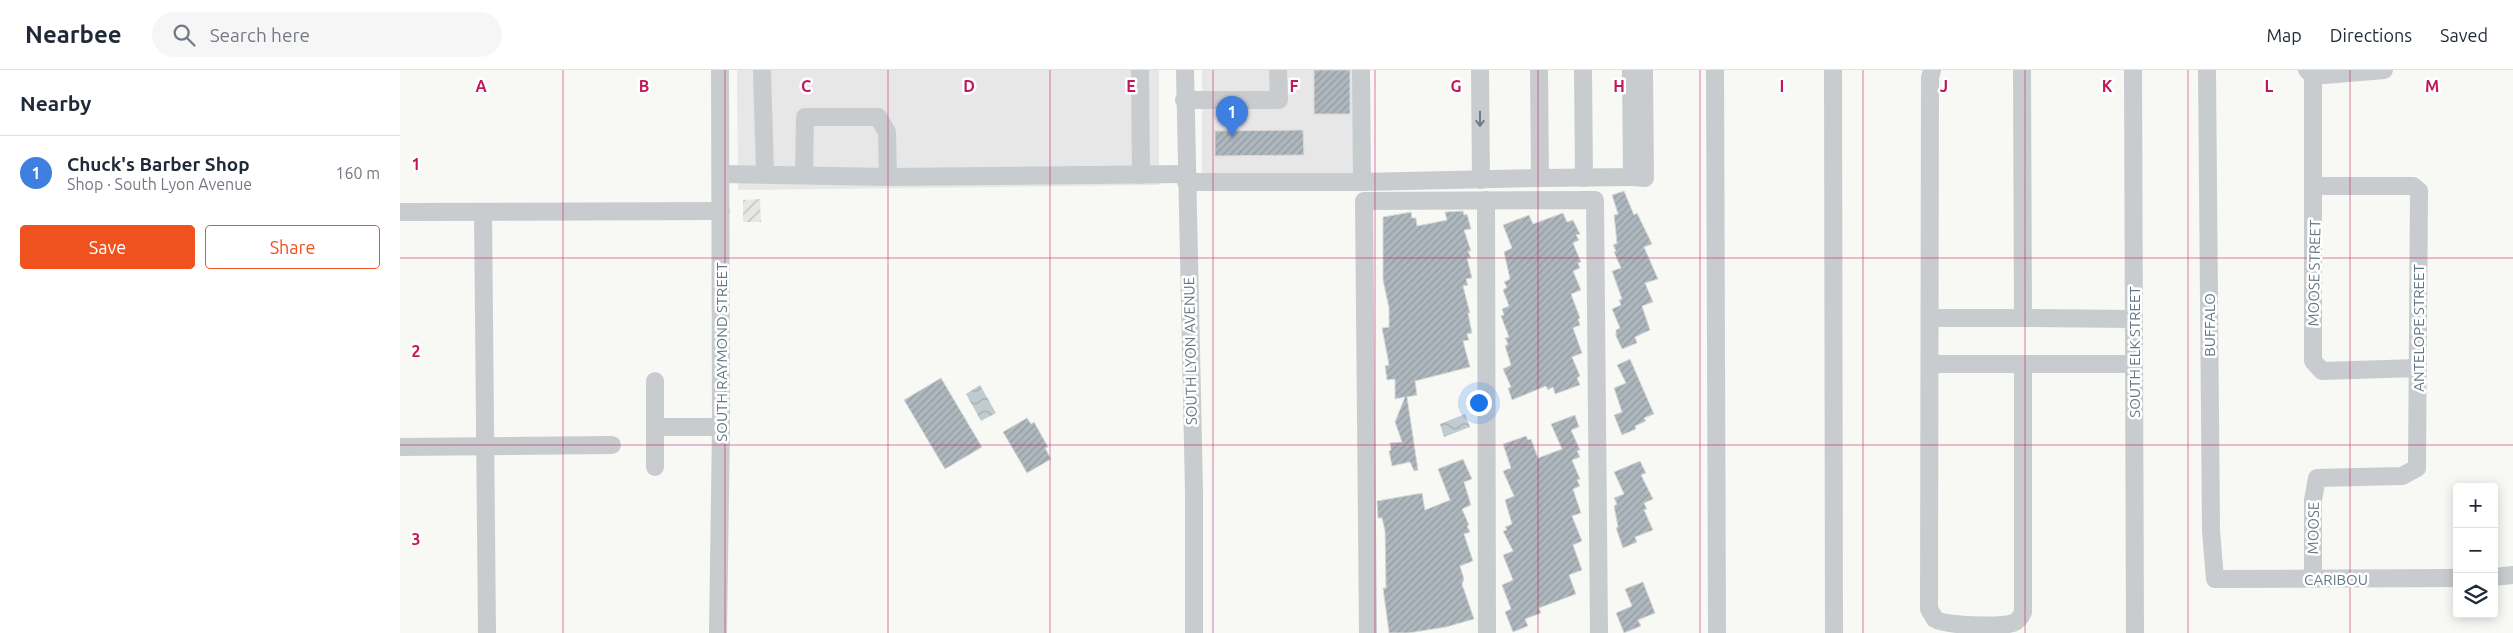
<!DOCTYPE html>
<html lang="en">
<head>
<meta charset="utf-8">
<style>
  :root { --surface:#fff; --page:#f6f6f7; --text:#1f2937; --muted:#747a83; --line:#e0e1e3; --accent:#ef521e }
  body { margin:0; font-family:Ubuntu,sans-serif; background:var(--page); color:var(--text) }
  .controls { position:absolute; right:15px; bottom:15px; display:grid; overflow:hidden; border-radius:5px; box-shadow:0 2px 12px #0003 }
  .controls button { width:45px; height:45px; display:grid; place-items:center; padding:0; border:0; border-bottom:1px solid var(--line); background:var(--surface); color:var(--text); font:25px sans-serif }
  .you { position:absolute; left:1078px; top:332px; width:18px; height:18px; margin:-12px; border:4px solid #fff; border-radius:50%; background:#1a73e8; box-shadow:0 0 0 8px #1a73e833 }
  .badge { display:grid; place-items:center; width:32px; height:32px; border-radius:50%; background:var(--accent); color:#fff; font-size:16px; font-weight:700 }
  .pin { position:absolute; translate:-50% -41px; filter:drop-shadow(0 1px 2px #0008) }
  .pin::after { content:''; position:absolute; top:26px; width:18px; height:15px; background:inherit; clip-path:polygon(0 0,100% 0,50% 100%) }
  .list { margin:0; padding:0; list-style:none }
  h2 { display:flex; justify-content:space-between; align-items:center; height:65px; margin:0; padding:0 20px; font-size:21px }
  h2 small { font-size:16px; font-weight:400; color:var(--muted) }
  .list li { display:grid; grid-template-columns:32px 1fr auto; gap:15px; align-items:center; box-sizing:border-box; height:75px; padding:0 20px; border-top:1px solid var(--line) }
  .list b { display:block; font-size:19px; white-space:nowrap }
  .list p { margin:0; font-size:16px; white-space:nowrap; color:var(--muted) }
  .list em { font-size:16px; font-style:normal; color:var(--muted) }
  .actions { display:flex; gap:10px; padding:15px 20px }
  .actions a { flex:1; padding:11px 0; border:1px solid var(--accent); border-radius:5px; text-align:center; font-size:18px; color:var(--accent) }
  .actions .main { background:var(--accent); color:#fff }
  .icon { flex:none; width:28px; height:28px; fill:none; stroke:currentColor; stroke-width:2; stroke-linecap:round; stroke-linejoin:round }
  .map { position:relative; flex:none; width:2113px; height:563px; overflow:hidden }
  header { display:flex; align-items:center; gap:30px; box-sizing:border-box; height:70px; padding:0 25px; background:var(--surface); border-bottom:1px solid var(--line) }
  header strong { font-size:24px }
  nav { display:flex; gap:28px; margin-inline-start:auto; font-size:18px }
  .search { width:350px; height:45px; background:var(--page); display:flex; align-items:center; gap:12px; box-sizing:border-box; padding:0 18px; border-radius:28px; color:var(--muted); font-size:19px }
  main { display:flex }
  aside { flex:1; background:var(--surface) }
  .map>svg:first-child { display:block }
  .built { fill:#e6e7e6 }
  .industrial { fill:url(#industrial-furrows) }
  .water { fill:url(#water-waves) }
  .building { fill:url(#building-hatch); stroke:#dadad8 }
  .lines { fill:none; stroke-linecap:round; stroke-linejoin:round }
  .minor { stroke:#c8cccf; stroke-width:18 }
  .oneway { stroke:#6a7c8c }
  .grid { fill:none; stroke:#c2185b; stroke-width:1; stroke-opacity:0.55 }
  .labels { text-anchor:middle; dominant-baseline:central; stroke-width:5; stroke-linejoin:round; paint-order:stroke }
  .street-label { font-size:15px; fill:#657888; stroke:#fff }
  .grid-label { font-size:16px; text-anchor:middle; font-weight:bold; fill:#c2185b; stroke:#fff; stroke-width:5; stroke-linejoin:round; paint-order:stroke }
</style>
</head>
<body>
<header>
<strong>Nearbee</strong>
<div class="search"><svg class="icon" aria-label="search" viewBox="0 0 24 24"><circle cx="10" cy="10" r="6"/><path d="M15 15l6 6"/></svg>Search here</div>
<nav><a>Map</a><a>Directions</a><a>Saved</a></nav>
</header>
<main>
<aside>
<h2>Nearby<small></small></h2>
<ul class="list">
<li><span class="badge" style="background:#3f7fe0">1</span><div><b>Chuck's Barber Shop</b><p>Shop · South Lyon Avenue</p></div><em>160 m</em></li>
</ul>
<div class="actions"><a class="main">Save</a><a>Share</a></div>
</aside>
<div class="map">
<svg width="2113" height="563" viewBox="0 0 2113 563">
  <defs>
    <pattern id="industrial-furrows" width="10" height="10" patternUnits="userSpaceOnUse" patternTransform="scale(1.25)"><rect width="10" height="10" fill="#e6e7e6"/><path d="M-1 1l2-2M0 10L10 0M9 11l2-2" fill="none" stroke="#bec0c0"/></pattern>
    <pattern id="water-waves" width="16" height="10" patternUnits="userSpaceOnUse" patternTransform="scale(1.25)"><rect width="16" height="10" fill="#c1ccd1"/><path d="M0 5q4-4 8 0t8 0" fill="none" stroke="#a0aaaf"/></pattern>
    <pattern id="building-hatch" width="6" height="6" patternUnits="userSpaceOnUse" patternTransform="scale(1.25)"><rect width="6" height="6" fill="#aeb7bd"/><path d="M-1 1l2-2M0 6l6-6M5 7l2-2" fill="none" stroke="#919a9f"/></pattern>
  </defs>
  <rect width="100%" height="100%" fill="#f8f8f5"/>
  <!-- built -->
  <g class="built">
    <polygon points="337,0 759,0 759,115 338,120"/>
    <polygon points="802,0 954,0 955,103 802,103"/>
  </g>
  <!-- industrial -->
  <polygon class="industrial" points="360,129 361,152 343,152 343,130"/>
  <!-- water -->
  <g class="water">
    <polygon points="580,315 596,343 581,351 566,324"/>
    <polygon points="1065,344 1070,357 1044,367 1040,354"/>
  </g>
  <!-- building -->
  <g class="building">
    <rect x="914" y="0" width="36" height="44"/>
    <polygon points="903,60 904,85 815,86 815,61"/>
    <polygon points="1224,121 1234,145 1237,143 1252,174 1244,177 1258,209 1245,213 1253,232 1242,236 1250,260 1235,267 1237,273 1222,279 1216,266 1216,260 1220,258 1212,239 1221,235 1219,230 1222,229 1212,201 1221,198 1214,182 1216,181 1213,175 1217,173 1214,145 1218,144 1212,125"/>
    <polygon points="1063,141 1064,145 1067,144 1071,159 1064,160 1071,181 1068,181 1071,188 1067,188 1072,208 1066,209 1068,215 1063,216 1070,243 1068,243 1072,263 1067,264 1069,270 1063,271 1070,297 1015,311 1017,325 1007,327 1018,400 1014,401 1010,392 992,396 989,381 991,380 990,373 1002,372 995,352 1005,327 995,329 995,309 987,310 985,296 989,295 982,258 989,257 989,238 983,210 983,147 1011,142 1012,148 1016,148 1017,156 1047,150 1045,142"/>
    <polygon points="1163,143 1167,152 1173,150 1180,164 1176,165 1179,170 1173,173 1181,192 1178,193 1180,198 1173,201 1181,220 1171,224 1180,248 1178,249 1180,255 1173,258 1182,283 1172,287 1180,306 1177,308 1180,315 1155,324 1153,317 1148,320 1146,316 1112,330 1108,318 1111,317 1103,299 1111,295 1105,276 1108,274 1105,268 1109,267 1101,246 1104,245 1102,239 1109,236 1103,220 1107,217 1104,212 1110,209 1104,182 1112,178 1103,155 1129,145 1133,154"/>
    <polygon points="1230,289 1254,344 1244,348 1246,351 1235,356 1236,359 1222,365 1214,345 1222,342 1214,318 1226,313 1217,295"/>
    <polygon points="541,308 582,377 545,399 504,330"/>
    <polygon points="1175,345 1179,357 1171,360 1180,380 1177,381 1180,387 1172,390 1180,409 1177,410 1180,416 1173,419 1181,443 1172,446 1182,471 1173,475 1182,500 1169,505 1176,524 1139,538 1141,543 1125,549 1128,556 1113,562 1105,542 1111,539 1102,515 1113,510 1103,485 1113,481 1103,461 1107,460 1105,457 1112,454 1105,430 1114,426 1103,401 1111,398 1103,374 1126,366 1128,370 1131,369 1138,388 1162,379 1151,354"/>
    <polygon points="627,348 631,354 634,352 648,377 645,378 651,389 627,403 603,362"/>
    <polygon points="1063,389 1072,409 1064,412 1071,435 1062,439 1069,455 1067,456 1070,462 1064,464 1073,491 1060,496 1064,509 1062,514 1074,549 1046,557 1008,563 989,563 983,518 986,518 985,461 982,448 978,448 977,431 1022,423 1025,440 1050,430 1038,399"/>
    <polygon points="1240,391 1246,403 1241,405 1253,429 1244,433 1247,439 1244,440 1253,460 1235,467 1237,472 1223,478 1216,458 1218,457 1214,436 1217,434 1214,428 1224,424 1214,402"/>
    <polygon points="1243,512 1255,543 1238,550 1241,556 1224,563 1216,543 1232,536 1225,519"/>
  </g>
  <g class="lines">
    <!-- minor -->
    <g class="minor">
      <polyline points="362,0 365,104"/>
      <polyline points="740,0 741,105"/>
      <polyline points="785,0 794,421 794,563"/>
      <polyline points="1080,0 1081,110"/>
      <polyline points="1183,0 1184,108"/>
      <polyline points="1315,0 1317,563"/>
      <polyline points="1433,0 1434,563"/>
      <path d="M 1532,0 L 1530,8 L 1529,539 L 1535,549 C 1546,556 1600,557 1613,553 C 1618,551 1621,547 1623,542 L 1623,294 L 1734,294"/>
      <polyline points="1622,0 1623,248 1734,249"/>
      <polyline points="1733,0 1735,563"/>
      <polyline points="1807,0 1811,461 1815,509 2057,508"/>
      <polyline points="1907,0 1913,6 1984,0"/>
      <polyline points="1913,6 1913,291 1922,301 2018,298"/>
      <polyline points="784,30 879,30 878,0"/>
      <polyline points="321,104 488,107 786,104"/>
      <polyline points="404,105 405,47 478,47 487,62 488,107"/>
      <polyline points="1232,107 1245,108 1244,0"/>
      <polyline points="1140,108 1232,107 1231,0"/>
      <polyline points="786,112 962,112 961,0"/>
      <polyline points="962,112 1140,108 1139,0"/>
      <polyline points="1086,130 1087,563"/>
      <polyline points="0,142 321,141"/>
      <polyline points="83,142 87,563"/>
      <polyline points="1530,248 1623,248"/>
      <polyline points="1530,294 1623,294"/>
      <polyline points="255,311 255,397"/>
      <polyline points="255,357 321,357"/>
      <polyline points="0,377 212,375"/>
      <polyline points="2094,507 2113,505"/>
      <polyline points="1913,509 1913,430 1917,408 2002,406 2017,398 2019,121 2013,116 1915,116"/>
      <polyline points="318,563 321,357 320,0"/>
      <polyline points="968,563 964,131 1195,130 1199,563"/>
    </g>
  </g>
  <!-- one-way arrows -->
  <defs><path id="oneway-shaft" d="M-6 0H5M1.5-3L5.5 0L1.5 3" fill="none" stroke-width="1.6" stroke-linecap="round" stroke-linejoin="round" transform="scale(1.25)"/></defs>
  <use class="oneway" href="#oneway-shaft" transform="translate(1080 49) rotate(90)"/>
  <!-- grid -->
  <path class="grid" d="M 163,0 L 163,563M 325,0 L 325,563M 488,0 L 488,563M 650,0 L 650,563M 813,0 L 813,563M 975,0 L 975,563M 1138,0 L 1138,563M 1300,0 L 1300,563M 1463,0 L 1463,563M 1625,0 L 1625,563M 1788,0 L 1788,563M 1950,0 L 1950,563M 0,188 L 2113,188M 0,375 L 2113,375"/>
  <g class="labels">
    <!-- street labels -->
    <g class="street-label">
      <text transform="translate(1914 203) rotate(-89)">MOOSE STREET</text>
      <text transform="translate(1809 255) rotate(-90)">BUFFALO</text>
      <text transform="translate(2018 258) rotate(-90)">ANTELOPE STREET</text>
      <text transform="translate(790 281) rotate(-91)">SOUTH LYON AVENUE</text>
      <text transform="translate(321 282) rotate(-90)">SOUTH RAYMOND STREET</text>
      <text transform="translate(1734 282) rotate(-90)">SOUTH ELK STREET</text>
      <text transform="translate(1913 458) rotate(-89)">MOOSE</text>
      <text x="1936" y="509">CARIBOU</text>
    </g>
  </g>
  <g class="grid-label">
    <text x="81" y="22">A</text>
    <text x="244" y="22">B</text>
    <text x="406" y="22">C</text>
    <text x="569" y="22">D</text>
    <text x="731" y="22">E</text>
    <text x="894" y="22">F</text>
    <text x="1056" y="22">G</text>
    <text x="1219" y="22">H</text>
    <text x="1382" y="22">I</text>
    <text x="1544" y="22">J</text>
    <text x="1707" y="22">K</text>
    <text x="1869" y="22">L</text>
    <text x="2032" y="22">M</text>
    <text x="16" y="100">1</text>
    <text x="16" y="287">2</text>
    <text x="16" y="475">3</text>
  </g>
</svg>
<div class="controls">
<button>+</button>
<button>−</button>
<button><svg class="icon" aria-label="layers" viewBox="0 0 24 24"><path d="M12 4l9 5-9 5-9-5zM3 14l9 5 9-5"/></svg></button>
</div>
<div class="you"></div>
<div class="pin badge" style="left:832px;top:67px;background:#3f7fe0">1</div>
</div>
</main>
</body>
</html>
